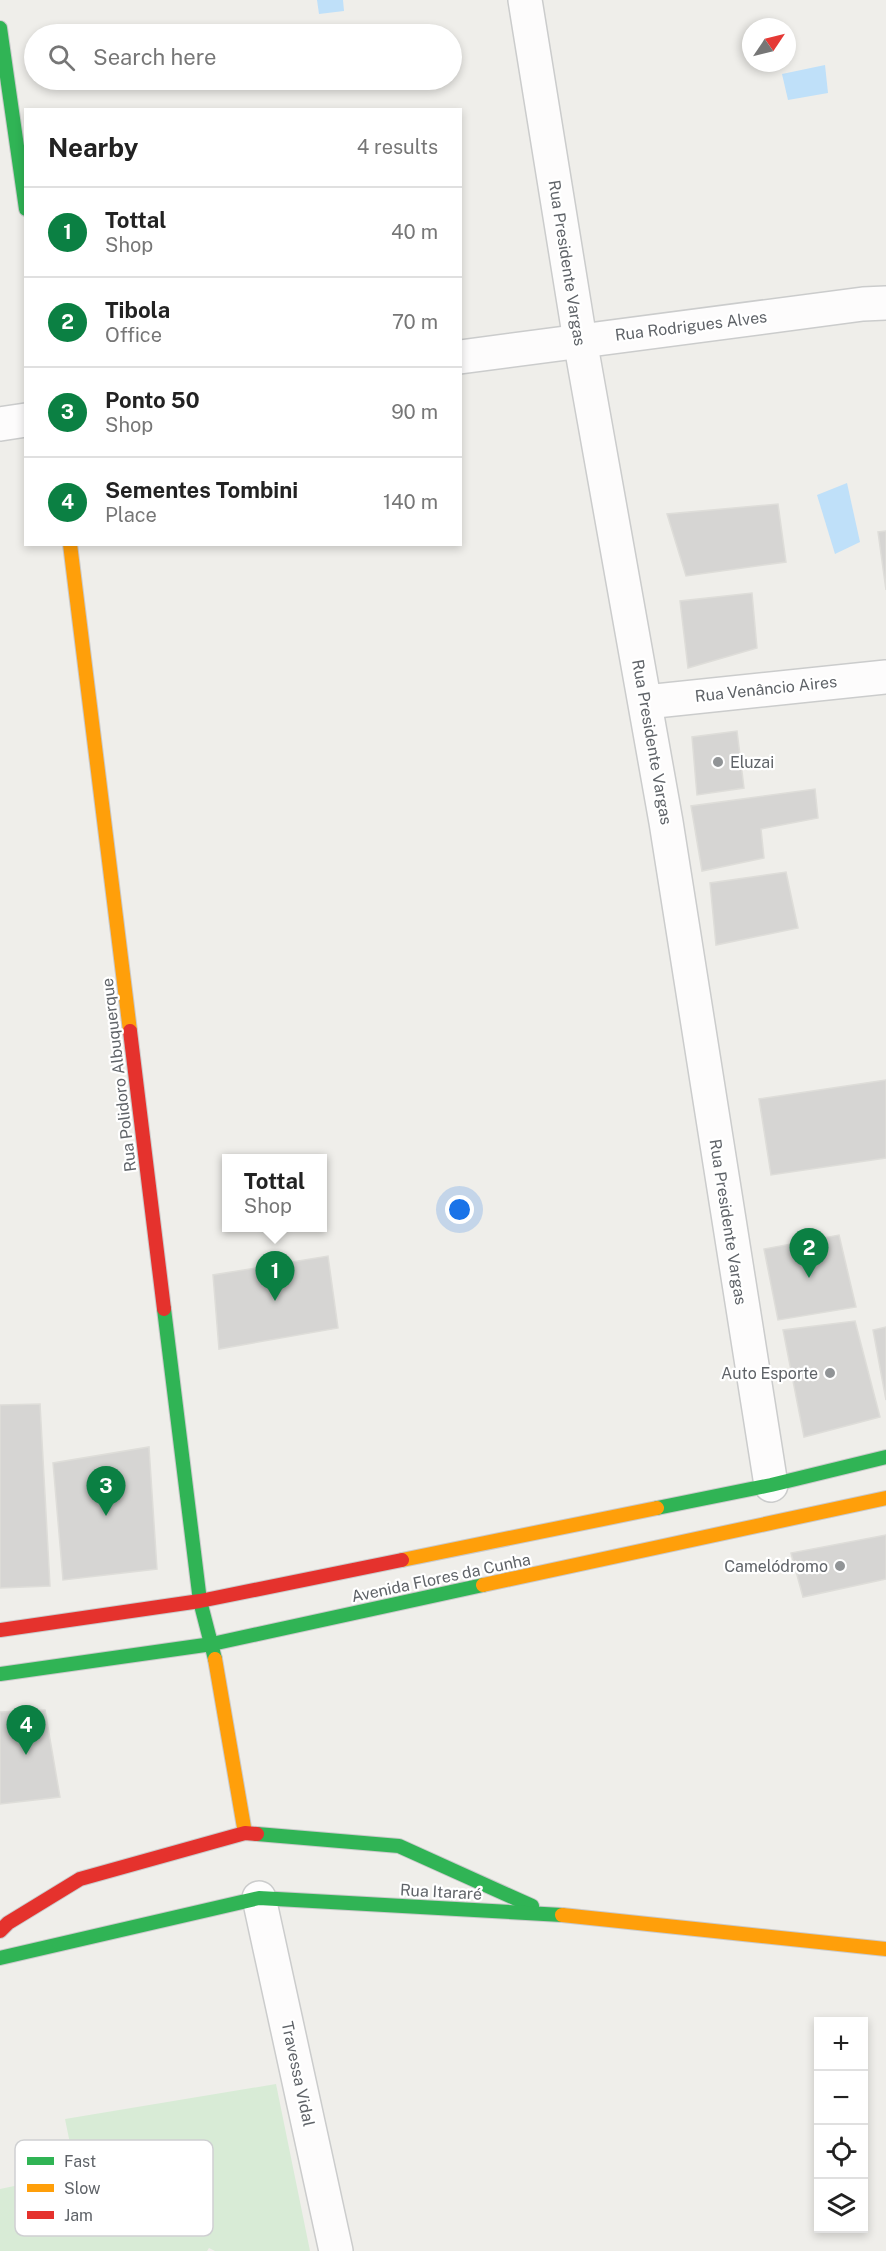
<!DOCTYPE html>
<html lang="en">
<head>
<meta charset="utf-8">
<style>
  :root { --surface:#fff; --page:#f6f6f6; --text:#222; --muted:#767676; --line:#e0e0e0; --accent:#0b8043 }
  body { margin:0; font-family:"Public Sans",sans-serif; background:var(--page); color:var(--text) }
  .controls { position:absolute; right:18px; bottom:18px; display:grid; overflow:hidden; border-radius:0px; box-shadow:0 3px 9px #0003 }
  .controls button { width:54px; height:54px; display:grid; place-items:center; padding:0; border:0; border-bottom:2px solid var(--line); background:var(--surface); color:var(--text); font:30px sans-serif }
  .compass { position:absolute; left:742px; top:18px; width:54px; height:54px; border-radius:50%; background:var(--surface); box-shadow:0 3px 9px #0003; rotate:55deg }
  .you { position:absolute; left:460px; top:1210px; width:21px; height:21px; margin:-15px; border:4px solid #fff; border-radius:50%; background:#1a73e8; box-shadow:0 0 0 9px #1a73e833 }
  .badge { display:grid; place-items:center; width:39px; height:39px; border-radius:50%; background:var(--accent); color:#fff; font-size:20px; font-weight:700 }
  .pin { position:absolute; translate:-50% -50px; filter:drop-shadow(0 2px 3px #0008) }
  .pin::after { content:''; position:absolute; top:32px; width:21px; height:18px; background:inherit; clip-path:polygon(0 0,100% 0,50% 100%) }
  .popup { position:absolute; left:222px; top:1154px; width:105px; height:78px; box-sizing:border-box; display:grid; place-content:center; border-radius:0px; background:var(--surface); filter:drop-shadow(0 2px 4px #0005); font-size:20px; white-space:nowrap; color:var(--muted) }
  .popup b { font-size:22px; color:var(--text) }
  .popup::after { content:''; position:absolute; left:50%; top:100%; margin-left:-12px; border:12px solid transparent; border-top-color:var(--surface) }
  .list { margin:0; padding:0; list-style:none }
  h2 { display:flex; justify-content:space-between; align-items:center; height:78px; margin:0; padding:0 24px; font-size:26px }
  h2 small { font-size:20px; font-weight:400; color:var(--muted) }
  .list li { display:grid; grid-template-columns:39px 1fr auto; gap:18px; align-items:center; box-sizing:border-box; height:90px; padding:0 24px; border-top:2px solid var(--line) }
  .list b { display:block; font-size:22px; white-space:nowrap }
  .list p { margin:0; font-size:20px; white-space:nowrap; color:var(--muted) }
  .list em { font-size:20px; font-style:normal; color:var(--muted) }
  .icon { flex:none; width:33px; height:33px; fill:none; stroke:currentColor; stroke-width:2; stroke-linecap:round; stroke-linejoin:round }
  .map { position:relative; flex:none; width:886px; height:2251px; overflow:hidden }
  .search { position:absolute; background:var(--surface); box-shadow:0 3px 9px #0003; left:24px; top:24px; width:438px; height:66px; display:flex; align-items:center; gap:15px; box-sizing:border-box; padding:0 21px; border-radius:33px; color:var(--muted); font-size:22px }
  .panel { position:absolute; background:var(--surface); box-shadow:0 3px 9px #0003; left:24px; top:108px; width:438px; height:438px; border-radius:0px }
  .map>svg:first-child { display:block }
  .green { fill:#d8ebd6 }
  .water { fill:#bfe0f9 }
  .building { fill:#d6d5d3; stroke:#deddd9; stroke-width:1.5 }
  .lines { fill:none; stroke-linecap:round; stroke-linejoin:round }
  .street-casing { stroke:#cbcccc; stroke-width:36 }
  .fast-casing { stroke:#cacacb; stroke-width:16 }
  .slow-casing { stroke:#cacacb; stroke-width:16 }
  .jam-casing { stroke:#cacacb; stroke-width:16 }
  .street { stroke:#fdfcfc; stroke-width:33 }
  .fast { stroke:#30b455; stroke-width:14 }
  .slow { stroke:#ff9f0a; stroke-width:14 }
  .jam { stroke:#e5322d; stroke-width:14 }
  .poi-dot { fill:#919496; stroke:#fff; stroke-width:2 }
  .labels { text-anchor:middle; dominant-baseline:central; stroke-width:4.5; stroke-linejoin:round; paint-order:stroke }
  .street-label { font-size:16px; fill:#5f6368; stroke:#fff }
  .poi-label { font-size:16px; fill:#5f6368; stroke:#fff; text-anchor:end }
  .key { fill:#fff; stroke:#cfd0d2; stroke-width:1.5 }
  .key-label { font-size:16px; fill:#5f6368 }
</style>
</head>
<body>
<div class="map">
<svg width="886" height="2251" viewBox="0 0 886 2251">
  <rect width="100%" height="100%" fill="#efeeea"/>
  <!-- green -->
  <polygon class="green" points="276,2084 310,2251 215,2251 209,2248 207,2251 0,2251 0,2189 76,2173 65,2119"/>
  <!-- water -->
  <g class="water">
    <polygon points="317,0 343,0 344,11 319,14"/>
    <polygon points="825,65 828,93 788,100 782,74"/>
    <polygon points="847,483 860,542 835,554 817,495"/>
  </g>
  <!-- building -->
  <g class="building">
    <polygon points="778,504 786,562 686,576 667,514"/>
    <polygon points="886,531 886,590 878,532"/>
    <polygon points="752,593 757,648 688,668 680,601"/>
    <polygon points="737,731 744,788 697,795 692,737"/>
    <polygon points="815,789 818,818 761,829 764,858 702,871 691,806"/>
    <polygon points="786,872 798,928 716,945 710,883"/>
    <polygon points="886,1080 886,1158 771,1175 759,1099"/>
    <polygon points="839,1235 856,1307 778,1320 764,1249"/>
    <polygon points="328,1256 338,1328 219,1349 213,1275"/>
    <polygon points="855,1321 880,1417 804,1437 783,1330"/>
    <polygon points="886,1327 886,1400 873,1330"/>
    <polygon points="40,1404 50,1586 0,1588 0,1405"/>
    <polygon points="149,1447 157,1569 63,1580 53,1463"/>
    <polygon points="886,1535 886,1579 803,1597 791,1553"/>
    <polygon points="45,1710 60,1797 0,1804 0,1712"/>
  </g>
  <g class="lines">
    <defs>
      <g id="street">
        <polyline points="525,0 580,340 666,822 771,1485"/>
        <polyline points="460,357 863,304 886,303"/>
        <polyline points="0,424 26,420"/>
        <polyline points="646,702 886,677"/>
        <polyline points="259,1898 336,2251"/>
      </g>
      <g id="fast">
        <polyline points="0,28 26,209"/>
        <polyline points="164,1309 200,1601 215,1659"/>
        <polyline points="657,1508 771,1485 886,1457"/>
        <polyline points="0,1674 212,1644 483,1585"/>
        <polyline points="257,1834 399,1846 532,1906"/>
        <polyline points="0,1958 259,1898 562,1915"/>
      </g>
      <g id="slow">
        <polyline points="70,544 130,1031"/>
        <polyline points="402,1560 657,1508"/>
        <polyline points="483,1585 886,1498"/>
        <polyline points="215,1659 245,1833"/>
        <polyline points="562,1915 886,1949"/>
      </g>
      <g id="jam">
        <polyline points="130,1031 164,1309"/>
        <polyline points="0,1630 200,1601 402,1560"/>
        <polyline points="0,1931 8,1923 80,1879 245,1833 257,1834"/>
      </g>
    </defs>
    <!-- street casing -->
    <use href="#street" class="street-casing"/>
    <!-- fast casing -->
    <use href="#fast" class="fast-casing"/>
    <!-- slow casing -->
    <use href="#slow" class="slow-casing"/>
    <!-- jam casing -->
    <use href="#jam" class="jam-casing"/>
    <!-- street -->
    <use href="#street" class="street"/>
    <!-- fast -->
    <use href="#fast" class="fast"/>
    <!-- slow -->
    <use href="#slow" class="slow"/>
    <!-- jam -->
    <use href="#jam" class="jam"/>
  </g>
  <!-- markers -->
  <g class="poi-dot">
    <circle cx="718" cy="762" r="6"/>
    <circle cx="830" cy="1373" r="6"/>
    <circle cx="840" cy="1566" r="6"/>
  </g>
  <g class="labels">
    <!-- street labels -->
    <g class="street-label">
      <text transform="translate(567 263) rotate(81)">Rua Presidente Vargas</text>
      <text transform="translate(691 326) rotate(-7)">Rua Rodrigues Alves</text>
      <text transform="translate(766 689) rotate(-6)">Rua Venâncio Aires</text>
      <text transform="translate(652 742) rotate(80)">Rua Presidente Vargas</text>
      <text transform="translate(119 1075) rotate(-97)">Rua Polidoro Albuquerque</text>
      <text transform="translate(728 1222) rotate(81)">Rua Presidente Vargas</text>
      <text transform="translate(441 1578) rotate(-12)">Avenida Flores da Cunha</text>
      <text transform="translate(441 1892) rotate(3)">Rua Itararé</text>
      <text transform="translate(298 2074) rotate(78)">Travessa Vidal</text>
    </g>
    <!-- poi labels -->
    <g class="poi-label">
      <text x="730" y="762" text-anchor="start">Eluzai</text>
      <text x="818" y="1373">Auto Esporte</text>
      <text x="828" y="1566">Camelódromo</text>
    </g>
  </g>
  <!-- legend -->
  <rect x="15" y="2140" width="198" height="96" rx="9" class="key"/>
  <rect x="27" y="2157" width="27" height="8" fill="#30b455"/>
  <rect x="27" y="2184" width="27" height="8" fill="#ff9f0a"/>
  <rect x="27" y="2211" width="27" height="8" fill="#e5322d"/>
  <g class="key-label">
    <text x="64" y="2167">Fast</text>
    <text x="64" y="2194">Slow</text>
    <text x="64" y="2221">Jam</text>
  </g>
</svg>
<div class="controls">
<button>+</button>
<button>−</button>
<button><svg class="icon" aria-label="locate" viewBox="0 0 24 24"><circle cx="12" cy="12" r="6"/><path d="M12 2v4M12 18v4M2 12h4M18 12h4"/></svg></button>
<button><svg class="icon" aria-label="layers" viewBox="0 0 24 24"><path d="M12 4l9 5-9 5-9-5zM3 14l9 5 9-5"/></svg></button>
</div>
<svg class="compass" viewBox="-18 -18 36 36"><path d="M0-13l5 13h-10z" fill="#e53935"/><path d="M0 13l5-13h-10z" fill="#767676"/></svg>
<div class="you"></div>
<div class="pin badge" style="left:275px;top:1301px">1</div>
<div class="popup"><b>Tottal</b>Shop</div>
<div class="pin badge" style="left:809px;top:1278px">2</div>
<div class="pin badge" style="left:106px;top:1516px">3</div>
<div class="pin badge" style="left:26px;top:1755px">4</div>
<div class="search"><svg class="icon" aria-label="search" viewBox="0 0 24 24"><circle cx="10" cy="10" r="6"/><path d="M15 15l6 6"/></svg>Search here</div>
<section class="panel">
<h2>Nearby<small>4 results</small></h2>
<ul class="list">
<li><span class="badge">1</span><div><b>Tottal</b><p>Shop</p></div><em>40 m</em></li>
<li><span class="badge">2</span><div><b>Tibola</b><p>Office</p></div><em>70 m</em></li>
<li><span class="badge">3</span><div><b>Ponto 50</b><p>Shop</p></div><em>90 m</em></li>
<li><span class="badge">4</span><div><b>Sementes Tombini</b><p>Place</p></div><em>140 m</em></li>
</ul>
</section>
</div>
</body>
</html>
